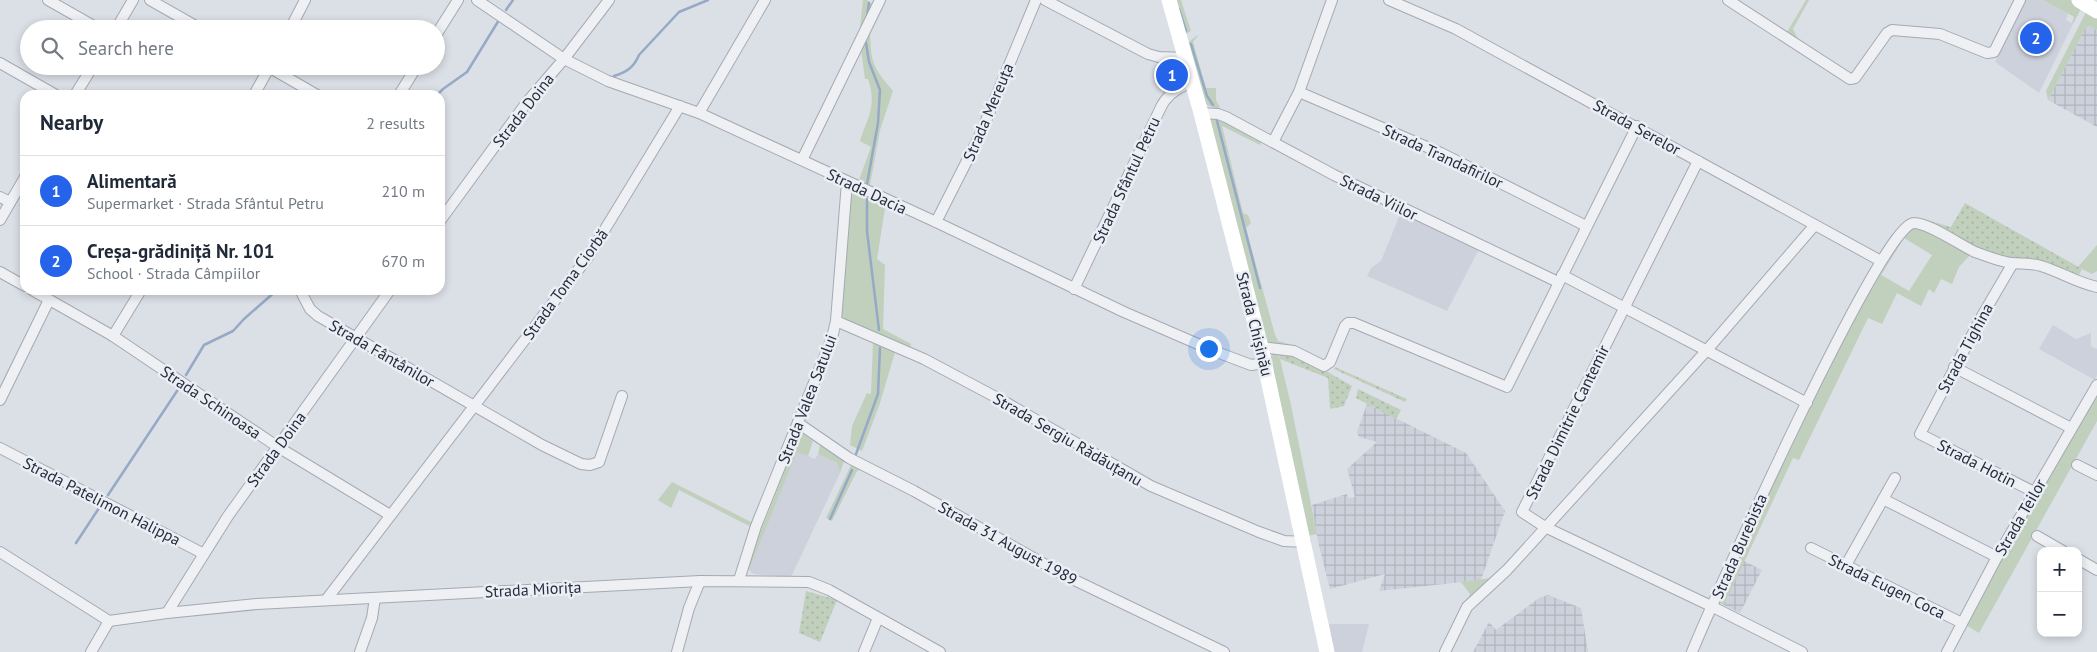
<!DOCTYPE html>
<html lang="en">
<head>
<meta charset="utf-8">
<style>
  :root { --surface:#fff; --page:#f2f2f3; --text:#1f2937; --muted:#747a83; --line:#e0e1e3; --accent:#2563eb }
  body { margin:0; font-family:"PT Sans",sans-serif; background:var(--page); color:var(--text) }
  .controls { position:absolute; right:15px; bottom:15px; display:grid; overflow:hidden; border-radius:10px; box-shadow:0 2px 8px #0003 }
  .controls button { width:45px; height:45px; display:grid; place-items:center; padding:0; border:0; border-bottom:1px solid var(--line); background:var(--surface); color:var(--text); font:25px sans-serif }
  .you { position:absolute; left:1208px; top:348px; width:18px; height:18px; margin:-12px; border:4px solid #fff; border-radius:50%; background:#1a73e8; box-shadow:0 0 0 8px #1a73e833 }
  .badge { display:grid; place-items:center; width:32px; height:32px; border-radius:50%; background:var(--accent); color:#fff; font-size:16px; font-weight:700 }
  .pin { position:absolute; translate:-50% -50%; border:2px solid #fff; box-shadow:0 1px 5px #0006 }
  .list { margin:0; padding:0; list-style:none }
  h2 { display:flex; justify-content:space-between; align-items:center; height:65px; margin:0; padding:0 20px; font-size:21px }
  h2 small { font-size:16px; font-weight:400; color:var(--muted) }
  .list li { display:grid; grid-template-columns:32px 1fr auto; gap:15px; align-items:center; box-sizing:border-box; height:70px; padding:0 20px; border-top:1px solid var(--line) }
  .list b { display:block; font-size:19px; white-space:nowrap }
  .list p { margin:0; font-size:16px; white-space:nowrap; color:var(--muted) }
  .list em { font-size:16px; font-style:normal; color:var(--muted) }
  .icon { flex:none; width:28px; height:28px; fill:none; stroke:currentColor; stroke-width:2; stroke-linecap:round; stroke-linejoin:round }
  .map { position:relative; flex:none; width:2097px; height:652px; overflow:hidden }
  .search { position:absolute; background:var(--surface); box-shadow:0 2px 8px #0003; left:20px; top:20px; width:425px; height:55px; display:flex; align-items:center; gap:12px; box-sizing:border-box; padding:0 18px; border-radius:28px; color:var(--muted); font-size:19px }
  .panel { position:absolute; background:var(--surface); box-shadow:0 2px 8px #0003; left:20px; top:90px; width:425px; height:205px; border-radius:15px }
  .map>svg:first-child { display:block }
  .built { fill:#cdd1db }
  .industrial { fill:url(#industrial-grid) }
  .green { fill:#c0d0bc; fill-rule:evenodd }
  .garden { fill:url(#garden-dots) }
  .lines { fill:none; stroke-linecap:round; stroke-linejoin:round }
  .stream { stroke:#96a9c7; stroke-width:2.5 }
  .street-casing { stroke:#a4a9b3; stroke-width:12 }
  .street { stroke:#eef0f4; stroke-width:10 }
  .secondary { stroke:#fff; stroke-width:15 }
  .labels { text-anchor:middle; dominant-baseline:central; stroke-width:5; stroke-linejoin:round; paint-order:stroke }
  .street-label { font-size:16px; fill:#252c3c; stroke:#ebeef4 }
</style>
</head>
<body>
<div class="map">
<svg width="2097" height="652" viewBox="0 0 2097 652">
  <defs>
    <pattern id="industrial-grid" width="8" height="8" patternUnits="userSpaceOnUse" patternTransform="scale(1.25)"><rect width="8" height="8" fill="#cdd1db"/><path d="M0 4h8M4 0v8" fill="none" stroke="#b0b4bd"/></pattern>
    <pattern id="garden-dots" width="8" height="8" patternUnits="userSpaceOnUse" patternTransform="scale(1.25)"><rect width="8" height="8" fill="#c0d0bc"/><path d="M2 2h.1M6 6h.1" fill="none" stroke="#a5b3a2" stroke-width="1.8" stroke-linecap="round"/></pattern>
  </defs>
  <rect width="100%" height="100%" fill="#dbdfe6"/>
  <!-- built -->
  <g class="built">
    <polygon points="2026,0 2043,0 2068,14 2066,20 2073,24 2039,93 1995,62"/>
    <polygon points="1167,63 1179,69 1182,76 1178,83 1172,88 1166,85 1168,80 1161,77"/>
    <polygon points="1401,212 1479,249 1447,311 1367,276 1371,268 1381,261"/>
    <polygon points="2053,325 2076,339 2091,333 2091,346 2097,349 2097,375 2095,380 2039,349"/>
    <polygon points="797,451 815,459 818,454 837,463 840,473 791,577 754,574 749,570"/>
    <polygon points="1329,624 1369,624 1362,652 1334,652"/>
  </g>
  <!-- industrial -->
  <g class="industrial">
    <polygon points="2087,25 2097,30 2097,127 2048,100"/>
    <polygon points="1367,404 1466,453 1505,511 1481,580 1379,591 1385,574 1330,589 1318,542 1312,505 1347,494 1348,498 1355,497 1347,469 1377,442 1359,437 1357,432"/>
    <polygon points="1744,561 1762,570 1740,613 1724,605"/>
    <polygon points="1548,595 1581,608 1588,652 1473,652 1489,622 1496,630 1539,598"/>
  </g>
  <!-- green -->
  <g class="green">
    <polygon points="863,0 867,0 874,5 859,37"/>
    <polygon points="1173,0 1181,0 1191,31 1184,35"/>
    <polygon points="1806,0 1809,0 1793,29 1800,43 1786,34"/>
    <polygon points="2043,0 2071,0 2082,7 2073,24 2072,23 2074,17"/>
    <polygon points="2087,10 2097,16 2097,30 2087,25 2048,100 2046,91"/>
    <path d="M 870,31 C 871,63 872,66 893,91 L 880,130 L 870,185 L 859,180 L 871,147 L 860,141 C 868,117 877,105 868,79 L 865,79 L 861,49 Z"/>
    <polygon points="1199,34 1193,42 1206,88 1216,88 1216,100 1220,108 1219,110 1203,103 1186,44"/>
    <polygon points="1212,118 1224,119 1262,138 1260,145 1222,126 1243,213 1248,215 1251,223 1246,228 1275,335 1278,341 1292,345 1294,347 1277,345 1266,341 1207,121"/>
    <polygon points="864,192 886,202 877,259 885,265 883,329 911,344 909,349 851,325 841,315 851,195"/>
    <path d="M 1918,226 L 1971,254 L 1959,267 L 1952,284 L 1941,279 L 1934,293 L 1929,289 L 1921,306 L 1897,293 L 1882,324 L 1868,318 L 1799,460 L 1793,458 L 1724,605 L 1720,603 L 1718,597 L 1846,330 L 1900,235 ZM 1904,238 L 1932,255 L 1909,291 L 1881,275 Z"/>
    <polygon points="2097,245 2097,271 2092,274 2078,267"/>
    <polygon points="873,343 895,352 880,403 862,451 850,445 852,426 867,393 871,394"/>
    <polygon points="1278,351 1291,405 1317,534 1307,536 1270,359 1272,354"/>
    <polygon points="2097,390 2097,421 1979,633 1966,625 2000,559"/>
    <polygon points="800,432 813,441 808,456 797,452 749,570 747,566"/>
    <polygon points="820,445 844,461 840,473 837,463 818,454"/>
    <polygon points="851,465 860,470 857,471 832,521 826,518"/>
    <polygon points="672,482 753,523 751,527 679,490 671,508 658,500"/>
    <polygon points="1497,573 1465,605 1470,594 1461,582 1491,578"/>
  </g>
  <!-- garden -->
  <g class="garden">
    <polygon points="1965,203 2082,269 2077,279 2032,258 2009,258 1981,250 1921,220 1920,218 1951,227"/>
    <polygon points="1278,351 1303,358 1352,386 1344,406 1330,409 1328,378 1280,359"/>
    <polygon points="1335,367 1407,399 1405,402 1334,369"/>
    <polygon points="1358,389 1401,410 1396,419 1356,398"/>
    <polygon points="806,591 837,600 820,642 799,633"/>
  </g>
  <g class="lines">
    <!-- stream -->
    <g class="stream">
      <polyline points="1179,9 1186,31"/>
      <polyline points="506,10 513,0"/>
      <polyline points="867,17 869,3"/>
      <polyline points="866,43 869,62 880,90 878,123 867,184"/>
      <polyline points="1191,44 1207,96 1213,105"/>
      <path d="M 614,76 C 627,72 634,67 639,55 L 679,12 L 708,0"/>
      <polyline points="437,95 443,89 467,72 499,20"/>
      <polyline points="1217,121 1260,288"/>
      <polyline points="867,199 867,231 879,330"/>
      <polyline points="186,375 204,345 233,331 244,319 277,290"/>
      <polyline points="856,454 878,394 880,348"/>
      <polyline points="108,495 179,388"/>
      <polyline points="830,519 852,470"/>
      <polyline points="76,543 99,508"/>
    </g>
    <defs>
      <g id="street">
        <polyline points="48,0 99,29"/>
        <polyline points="150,0 201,29"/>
        <polyline points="477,0 564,59 608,81 699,113 936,222 1124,312 1214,351 1251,365 1265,363"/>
        <polyline points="1045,0 1148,54 1159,57 1185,58"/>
        <polyline points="1389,0 1456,29 1881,261"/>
        <polyline points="1728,0 1850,79 1855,78 1887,33 1892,30 1940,34 1987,53 1994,52 2020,0"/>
        <polyline points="116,29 133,0"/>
        <polyline points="290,29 305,0"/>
        <polyline points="436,35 458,0"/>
        <polyline points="0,63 56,95"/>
        <polyline points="267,66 317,95"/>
        <polyline points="1299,92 1441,153 1586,226"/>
        <polyline points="75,95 93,66"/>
        <polyline points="254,95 270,66"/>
        <polyline points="399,95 417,66"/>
        <polyline points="699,113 765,0"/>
        <polyline points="1201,113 1218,114 1226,117 1334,175 1558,282"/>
        <polyline points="1273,142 1299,92 1332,0"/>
        <polyline points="802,160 880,0"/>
        <polyline points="1698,161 1522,512 1545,527 1711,606 1802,652"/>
        <polyline points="0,197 10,202"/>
        <polyline points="0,220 25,177"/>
        <polyline points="440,221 527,102 564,59 609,0"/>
        <polyline points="936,222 980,135 1036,0"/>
        <polyline points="2013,263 1982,316 1920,434 2034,492"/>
        <polyline points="0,272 25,286"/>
        <polyline points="1562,275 1807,403"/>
        <path d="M 1074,289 L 1162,105 C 1169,93 1179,88 1191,82"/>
        <polyline points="32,290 113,336 278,447 390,515"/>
        <polyline points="300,290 310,309 318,316 542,445 581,464 590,465 599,462 622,396"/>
        <polyline points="836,321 924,359 1005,402 1151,486 1259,532 1284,541 1305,542"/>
        <polyline points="113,336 141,290"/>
        <polyline points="1261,347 1294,351 1324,366 1330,362 1345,326 1348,323 1354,323 1507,387 1637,126"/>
        <polyline points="1954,367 2071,428"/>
        <polyline points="0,400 49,300"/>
        <polyline points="798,423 849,458 914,491 1064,575 1224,652"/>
        <polyline points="0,448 204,554"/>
        <polyline points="2077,465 2097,475"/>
        <polyline points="1883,499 1997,557"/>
        <polyline points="2037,536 2063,551"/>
        <polyline points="1811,548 1962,623"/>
        <polyline points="0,552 109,621"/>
        <polyline points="2078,559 2097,570"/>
        <polyline points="1846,565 1895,478"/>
        <polyline points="739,580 756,526 832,338 836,321 847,182"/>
        <polyline points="326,600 588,257 680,106"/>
        <polyline points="167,613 228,516 390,290"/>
        <polyline points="109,621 167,613 257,604 700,581 809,582 829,590 940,652"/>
        <polyline points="91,652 109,621"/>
        <polyline points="360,652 372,618 375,598"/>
        <polyline points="677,652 689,608 700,581"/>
        <polyline points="864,652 878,618"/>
        <polyline points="1445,652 1467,607 1507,570 1707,350 1814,226"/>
        <path d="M 1692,652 C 1712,603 1882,222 1914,223 C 1929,223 1960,245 1975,252 C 1987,256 1998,261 2011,263 C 2021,264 2031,263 2041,266 C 2061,272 2075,282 2097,287"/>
        <polyline points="1947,652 1997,557 2097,385"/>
      </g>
    </defs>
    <!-- street casing -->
    <use href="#street" class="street-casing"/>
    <!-- street -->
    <use href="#street" class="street"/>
    <!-- secondary -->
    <g class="secondary">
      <polyline points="1169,0 1201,113 1261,347 1327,652"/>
      <polyline points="2079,0 2097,11"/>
    </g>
  </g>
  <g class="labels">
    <!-- street labels -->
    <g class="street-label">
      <text transform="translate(523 110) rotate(-52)">Strada Doina</text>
      <text transform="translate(988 112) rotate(-67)">Strada Mereuța</text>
      <text transform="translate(1637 127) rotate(29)">Strada Serelor</text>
      <text transform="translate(1443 156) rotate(25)">Strada Trandafirilor</text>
      <text transform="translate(1126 180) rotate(-65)">Strada Sfântul Petru</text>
      <text transform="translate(867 191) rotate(25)">Strada Dacia</text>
      <text transform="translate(1379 197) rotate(26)">Strada Viilor</text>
      <text transform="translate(565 284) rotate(-54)">Strada Toma Ciorbă</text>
      <text transform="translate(1255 324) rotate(76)">Strada Chișinău</text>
      <text transform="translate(1965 348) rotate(-62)">Strada Tighina</text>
      <text transform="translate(382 353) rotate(30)">Strada Fântânilor</text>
      <text transform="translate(807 399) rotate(-69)">Strada Valea Satului</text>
      <text transform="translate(211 402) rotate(34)">Strada Schinoasa</text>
      <text transform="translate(1567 422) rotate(-64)">Strada Dimitrie Cantemir</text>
      <text transform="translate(1068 439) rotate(30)">Strada Sergiu Rădăuțanu</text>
      <text transform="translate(276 449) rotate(-54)">Strada Doina</text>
      <text transform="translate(1977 463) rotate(27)">Strada Hotin</text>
      <text transform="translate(102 501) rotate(27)">Strada Patelimon Halippa</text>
      <text transform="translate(2020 517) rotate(-60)">Strada Teilor</text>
      <text transform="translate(1008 543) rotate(29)">Strada 31 August 1989</text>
      <text transform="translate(1739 546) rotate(-66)">Strada Burebista</text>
      <text transform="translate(1887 586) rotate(26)">Strada Eugen Coca</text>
      <text transform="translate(533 589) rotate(-3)">Strada Miorița</text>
    </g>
  </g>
</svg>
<div class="controls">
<button>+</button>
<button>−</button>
</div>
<div class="you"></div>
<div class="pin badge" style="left:1172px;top:75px">1</div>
<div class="pin badge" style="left:2036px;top:38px">2</div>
<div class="search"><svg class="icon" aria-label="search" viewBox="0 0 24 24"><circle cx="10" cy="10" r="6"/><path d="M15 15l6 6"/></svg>Search here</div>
<section class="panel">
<h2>Nearby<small>2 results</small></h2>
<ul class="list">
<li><span class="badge">1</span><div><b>Alimentară</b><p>Supermarket · Strada Sfântul Petru</p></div><em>210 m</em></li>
<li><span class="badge">2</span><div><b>Creșa-grădiniță Nr. 101</b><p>School · Strada Câmpiilor</p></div><em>670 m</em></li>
</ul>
</section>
</div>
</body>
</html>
